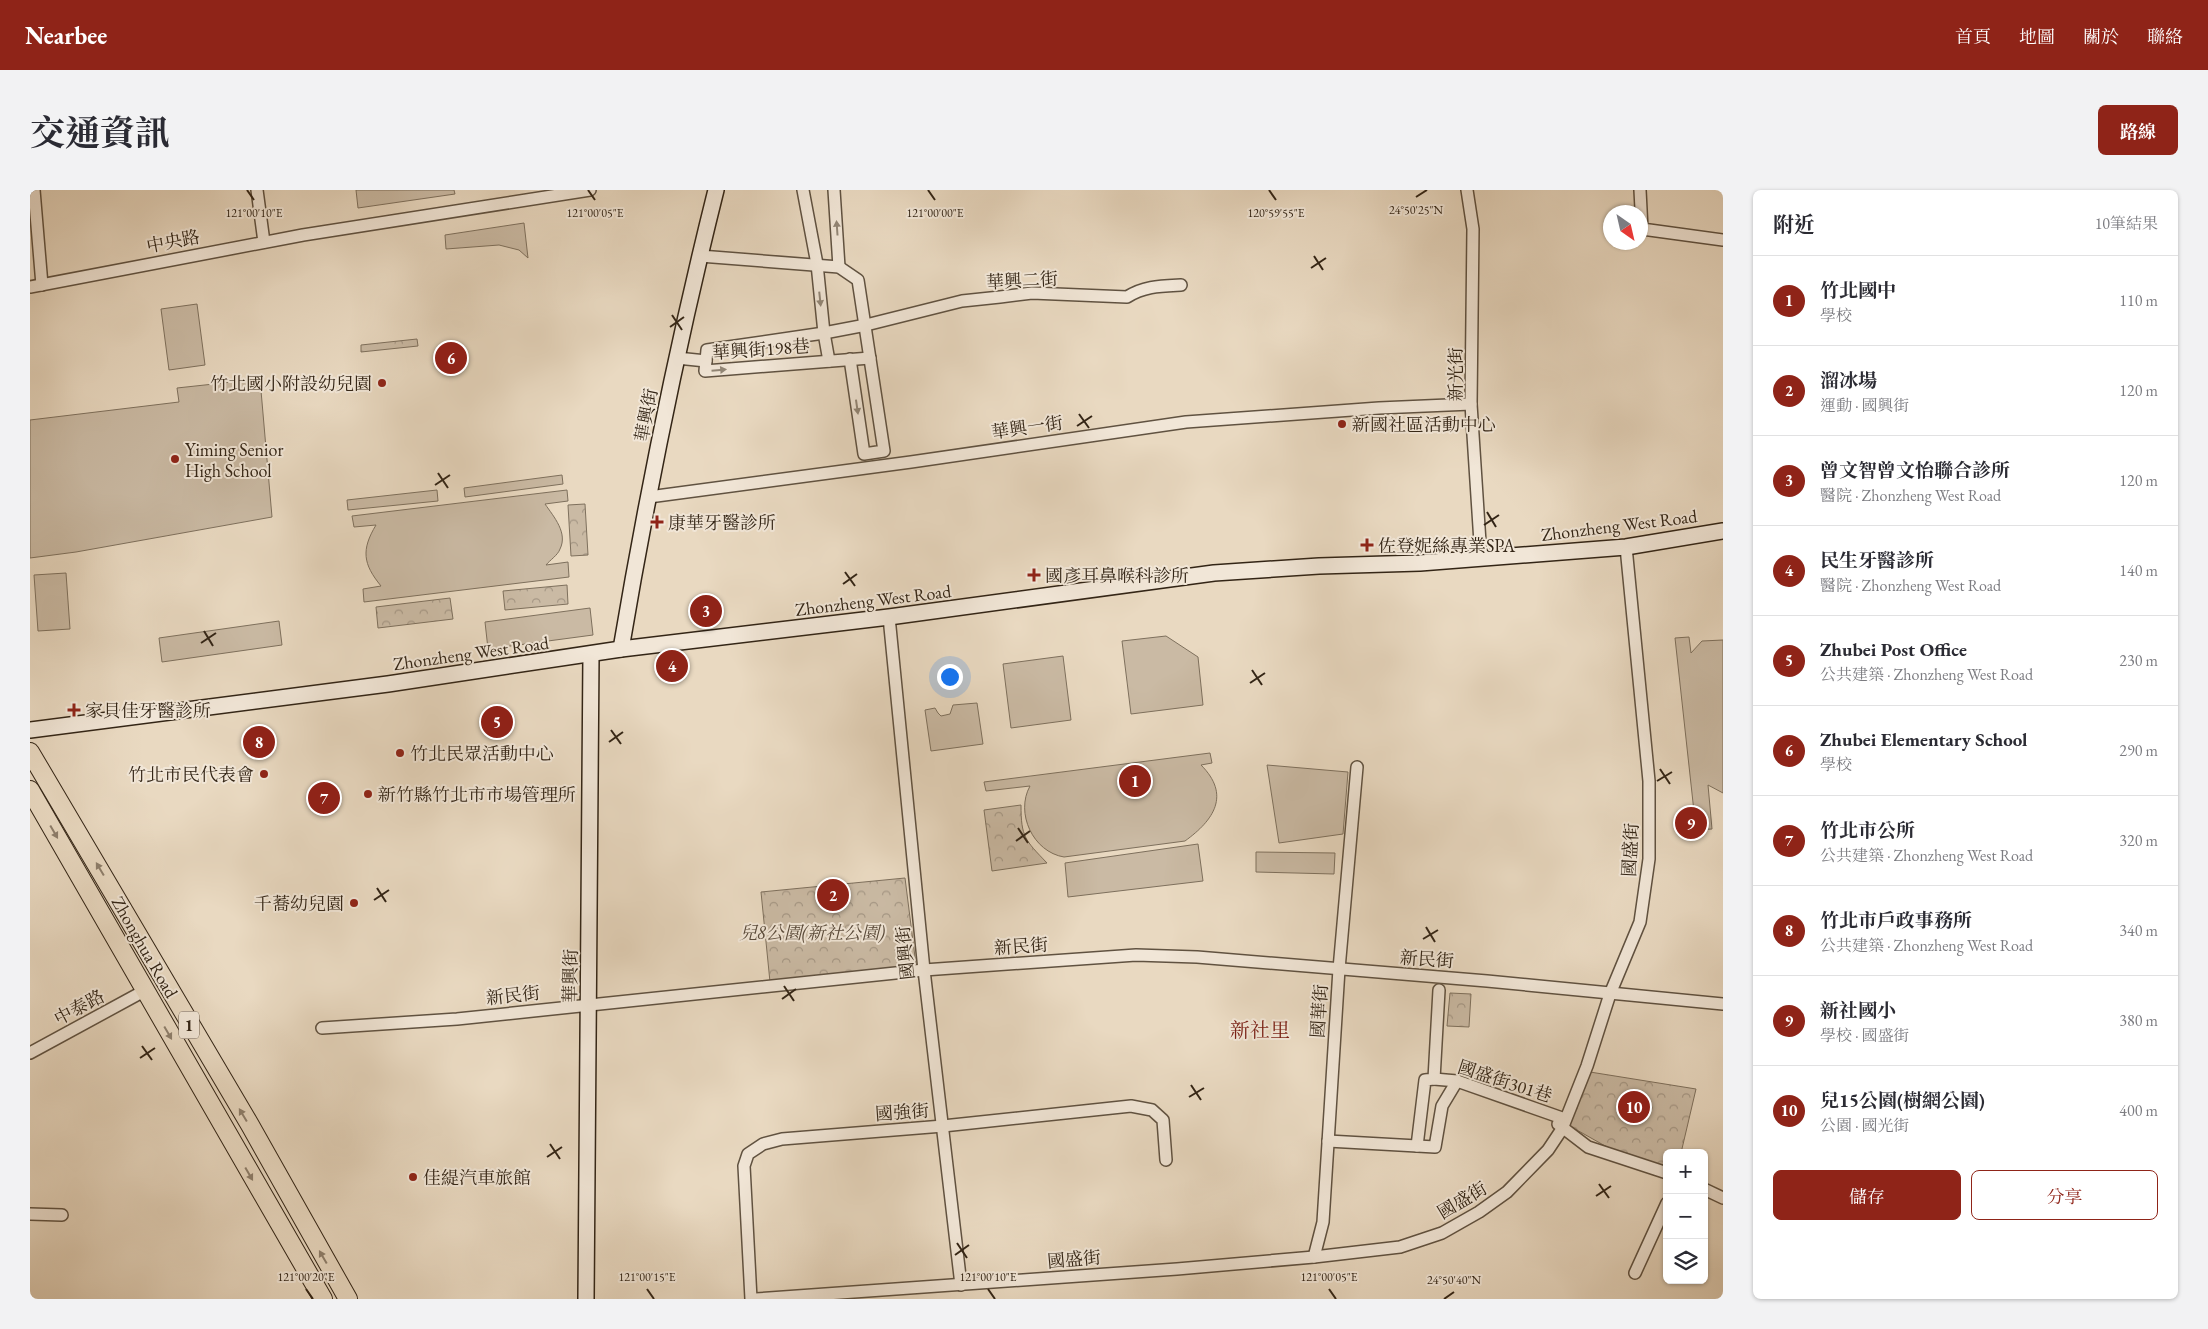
<!DOCTYPE html>
<html lang="zh-TW">
<head>
<meta charset="utf-8">
<style>
  :root { --surface:#fff; --page:#f2f2f3; --text:#2b2b33; --muted:#7c7c81; --line:#e1e1e2; --accent:#8f2418 }
  body { margin:0; font-family:"EB Garamond","Noto Serif TC",serif; background:var(--page); color:var(--text) }
  .controls { position:absolute; right:15px; bottom:15px; display:grid; overflow:hidden; border-radius:8px; box-shadow:0 1px 4px #0004 }
  .controls button { width:45px; height:45px; display:grid; place-items:center; padding:0; border:0; border-bottom:1px solid var(--line); background:var(--surface); color:var(--text); font:25px sans-serif }
  .compass { position:absolute; left:1573px; top:15px; width:45px; height:45px; border-radius:50%; background:var(--surface); box-shadow:0 1px 4px #0004; rotate:146deg }
  .you { position:absolute; left:919px; top:486px; width:18px; height:18px; margin:-12px; border:4px solid #fff; border-radius:50%; background:#1a73e8; box-shadow:0 0 0 8px #1a73e833 }
  .badge { display:grid; place-items:center; width:32px; height:32px; border-radius:50%; background:var(--accent); color:#fff; font-size:16px; font-weight:700 }
  .pin { position:absolute; translate:-50% -50%; border:2px solid #fff; box-shadow:0 1px 5px #0006 }
  .list { margin:0; padding:0; list-style:none }
  h2 { display:flex; justify-content:space-between; align-items:center; height:65px; margin:0; padding:0 20px; font-size:21px }
  h2 small { font-size:16px; font-weight:400; color:var(--muted) }
  .list li { display:grid; grid-template-columns:32px 1fr auto; gap:15px; align-items:center; box-sizing:border-box; height:90px; padding:0 20px; border-top:1px solid var(--line) }
  .list b { display:block; font-size:19px; white-space:nowrap }
  .list p { margin:0; font-size:16px; white-space:nowrap; color:var(--muted) }
  .list em { font-size:16px; font-style:normal; color:var(--muted) }
  .actions { display:flex; gap:10px; padding:15px 20px }
  .actions a { flex:1; padding:11px 0; border:1px solid var(--accent); border-radius:8px; text-align:center; font-size:18px; color:var(--accent) }
  .actions .main { background:var(--accent); color:#fff }
  .icon { flex:none; width:28px; height:28px; fill:none; stroke:currentColor; stroke-width:2; stroke-linecap:round; stroke-linejoin:round }
  .map { position:relative; flex:none; width:1693px; height:1109px; overflow:hidden; border-radius:8px }
  header { display:flex; align-items:center; gap:30px; box-sizing:border-box; height:70px; padding:0 25px; background:var(--accent); color:#fff }
  header strong { font-size:24px }
  nav { display:flex; gap:28px; margin-inline-start:auto; font-size:18px }
  .intro { display:flex; align-items:center; justify-content:space-between; box-sizing:border-box; height:120px; padding:0 30px }
  h1 { margin:0; font-size:35px }
  .button { padding:12px 22px; border-radius:8px; background:var(--accent); color:#fff; font-size:18px; font-weight:700 }
  main { display:flex; gap:30px; padding:0 30px }
  aside { flex:1; background:var(--surface); border-radius:8px; box-shadow:0 1px 4px #0004 }
  .map>svg:first-child { display:block }
  .grass { fill:#cabaa4; stroke:#7e705d }
  .forest { fill:url(#forest-crowns); stroke:#7e705d }
  .lines { fill:none; stroke-linecap:round; stroke-linejoin:round }
  .street-casing { stroke:#605241; stroke-width:14 }
  .secondary-casing { stroke:#332516; stroke-width:18 }
  .primary-casing { stroke:#332516; stroke-width:20 }
  .street { stroke:#f1e6d7; stroke-width:11 }
  .secondary { stroke:#f1e6d7; stroke-width:15 }
  .primary { stroke:#e9d9c1; stroke-width:18 }
  .oneway { fill:#928676 }
  .oneway2 { fill:#8e7f6c }
  .ticks { fill:none; stroke:#332516; stroke-width:2 }
  .poi-dot { fill:#8f2418; stroke:#f1e6d7; stroke-width:2 }
  .labels { text-anchor:middle; dominant-baseline:central; stroke-width:4; stroke-linejoin:round; paint-order:stroke }
  .shield { fill:#f1e6d7; stroke:#6c5f50; stroke-width:1 }
  .shield-label { font-size:16px; font-weight:bold; fill:#332516 }
  .street-label { font-size:18px; fill:#332516; stroke:#f1e6d7 }
  .poi-label { font-size:18px; fill:#332516; stroke:#f1e6d7; text-anchor:start }
  .park-label { font-size:18px; font-style:italic; fill:#594a3a; stroke:#f1e6d7 }
  .quarter-label { font-size:20px; fill:#7a1f14; stroke:#f1e6d7 }
  .ticks-label { font-size:12px; text-anchor:middle; fill:#332516; stroke:#f1e6d7; stroke-width:4; stroke-linejoin:round; paint-order:stroke }
</style>
</head>
<body>
<header>
<strong>Nearbee</strong>
<nav><a>首頁</a><a>地圖</a><a>關於</a><a>聯絡</a></nav>
</header>
<div class="intro"><h1>交通資訊</h1><a class="button">路線</a></div>
<main>
<div class="map">
<svg width="1693" height="1109" viewBox="0 0 1693 1109">
  <defs>
    <pattern id="forest-crowns" width="20" height="18" patternUnits="userSpaceOnUse" patternTransform="scale(1.25)"><rect width="20" height="18" fill="#cabaa4"/><path d="M2 6a3 3 0 1 1 6 0M12 15a3 3 0 1 1 6 0" fill="none" stroke="#a59785"/></pattern>
  </defs>
  <rect width="100%" height="100%" fill="#e9d9c1"/>
  <filter id="stains"><feTurbulence type="fractalNoise" baseFrequency=".004" numOctaves="4"/><feColorMatrix values="0 0 0 0 .2 0 0 0 0 .09 0 0 0 0 .02 0 0 0 .5 -.17"/></filter>
  <radialGradient id="worn" r=".72"><stop offset=".6" stop-color="#630" stop-opacity="0"/><stop offset="1" stop-color="#630" stop-opacity=".3"/></radialGradient>
  <!-- grass -->
  <g class="grass">
    <polygon points="326,0 424,0 425,4 328,18"/>
    <polygon points="494,33 498,68 489,60 469,55 416,59 415,45"/>
    <polygon points="167,114 175,175 139,180 131,119"/>
    <polygon points="230,189 242,327 46,362 0,368 0,230 149,212 147,198"/>
    <polygon points="532,285 533,294 435,307 434,298"/>
    <polygon points="407,300 408,311 318,320 317,310"/>
    <path d="M 537,300 L 538,311 L 515,314 C 524,327 538,343 530,359 C 528,365 520,370 516,375 L 538,372 L 539,387 L 334,412 L 333,399 L 351,396 C 333,374 331,360 346,335 L 324,337 L 322,326 Z"/>
    <polygon points="36,383 40,439 8,441 4,385"/>
    <polygon points="560,418 563,445 458,459 455,432"/>
    <polygon points="249,431 252,455 132,472 129,448"/>
    <polygon points="1136,446 1168,467 1173,515 1101,524 1092,451"/>
    <polygon points="1659,447 1661,463 1672,451 1693,450 1693,603 1678,595 1682,639 1666,640 1645,448"/>
    <polygon points="1033,466 1041,530 981,538 973,474"/>
    <polygon points="947,513 953,554 901,561 895,520 905,518 908,523 911,526 920,524 923,515"/>
    <path d="M 1180,563 L 1182,573 L 1171,575 C 1201,605 1184,630 1155,651 L 1034,667 C 1003,662 985,623 1000,596 L 956,601 L 954,592 Z"/>
    <polygon points="1237,575 1318,582 1313,644 1249,653"/>
    <polygon points="1168,654 1173,691 1038,707 1035,673"/>
    <polygon points="1226,662 1305,663 1304,684 1226,682"/>
  </g>
  <!-- forest -->
  <g class="forest">
    <polygon points="387,149 388,156 331,162 331,155"/>
    <polygon points="555,314 558,365 541,366 538,315"/>
    <polygon points="537,395 538,414 475,420 473,401"/>
    <polygon points="420,408 423,429 348,438 346,417"/>
    <path d="M 991,615 C 991,647 995,650 1017,673 L 962,681 L 954,620 Z"/>
    <polygon points="875,688 886,775 740,792 731,702"/>
    <polygon points="1420,803 1441,804 1439,837 1417,836"/>
    <polygon points="1560,882 1666,899 1651,963 1637,963 1637,977 1577,957 1538,935"/>
  </g>
  <g class="lines">
    <defs>
      <g id="street">
        <polyline points="4,0 12,95"/>
        <polyline points="227,0 234,52"/>
        <polyline points="773,0 787,74 794,143 799,171"/>
        <polyline points="804,0 809,77"/>
        <polyline points="1437,0 1443,39 1441,214 1451,368"/>
        <polyline points="1610,0 1612,39 1693,50"/>
        <polyline points="670,66 809,77 828,90 854,261 834,264 820,169"/>
        <polyline points="0,97 273,45 560,0"/>
        <polyline points="647,168 676,171"/>
        <path d="M 840,168 L 675,181 L 677,160 L 794,143 L 836,135 L 932,111 L 970,107 L 1002,103 L 1097,107 C 1114,96 1131,96 1151,95"/>
        <polyline points="619,307 881,272 1156,232 1349,218 1441,214"/>
        <polyline points="859,427 894,780 931,1095"/>
        <polyline points="292,838 427,829 894,780 1106,765 1167,767 1457,791 1693,814"/>
        <polyline points="0,863 114,801"/>
        <polyline points="1404,889 1427,891 1535,929"/>
        <polyline points="1528,934 1558,957 1637,983"/>
        <polyline points="1298,951 1405,957 1412,916 1427,891"/>
        <polyline points="1387,956 1395,890 1404,889 1409,800"/>
        <polyline points="1674,999 1693,1008"/>
        <polyline points="0,1024 32,1025"/>
        <polyline points="1284,1067 1293,1032 1309,779 1327,577"/>
        <polyline points="1605,1083 1637,1013"/>
        <polyline points="721,1109 714,976 718,964 733,954 752,949 913,936 1101,916 1122,920 1133,930 1136,970"/>
        <polyline points="726,1109 1147,1079 1284,1067 1370,1057 1412,1043 1449,1022 1477,1002 1518,960 1532,939 1557,876 1580,804 1610,732 1619,669 1619,591 1596,357"/>
      </g>
      <g id="secondary">
        <path d="M 591,459 C 617,305 648,152 686,0"/>
        <polyline points="0,540 358,494 591,459 859,427 1184,383 1289,376 1390,373 1596,357 1693,341"/>
        <polyline points="556,1109 561,464"/>
      </g>
      <g id="primary">
        <polyline points="0,562 220,935 318,1109"/>
        <polyline points="0,600 293,1109"/>
      </g>
    </defs>
    <!-- street casing -->
    <use href="#street" class="street-casing"/>
    <!-- secondary casing -->
    <use href="#secondary" class="secondary-casing"/>
    <!-- primary casing -->
    <use href="#primary" class="primary-casing"/>
    <!-- street -->
    <use href="#street" class="street"/>
    <!-- secondary -->
    <use href="#secondary" class="secondary"/>
    <!-- primary -->
    <use href="#primary" class="primary"/>
  </g>
  <!-- one-way arrows -->
  <defs><path id="oneway-solid" d="M-6-.8H1V-3.2L6.5 0L1 3.2V.8H-6Z" transform="scale(1.25)"/></defs>
  <g class="oneway">
    <use href="#oneway-solid" transform="translate(807 38) rotate(-94)"/>
    <use href="#oneway-solid" transform="translate(790 109) rotate(84)"/>
    <use href="#oneway-solid" transform="translate(689 180) rotate(-5)"/>
    <use href="#oneway-solid" transform="translate(827 217) rotate(82)"/>
  </g>
  <g class="oneway2">
    <use href="#oneway-solid" transform="translate(24 642) rotate(60)"/>
    <use href="#oneway-solid" transform="translate(70 679) rotate(-121)"/>
    <use href="#oneway-solid" transform="translate(138 843) rotate(60)"/>
    <use href="#oneway-solid" transform="translate(213 925) rotate(-121)"/>
    <use href="#oneway-solid" transform="translate(219 984) rotate(60)"/>
    <use href="#oneway-solid" transform="translate(293 1067) rotate(-120)"/>
  </g>
  <!-- ticks -->
  <path class="ticks" d="M 217,0 L 224,10M 558,0 L 565,10M 898,0 L 905,10M 1239,0 L 1246,10M 1386,7 L 1397,0M 1284,66 L 1293,80M 1281,78 L 1296,68M 642,125 L 652,140M 640,137 L 654,127M 1049,224 L 1059,238M 1047,236 L 1062,226M 408,283 L 418,298M 405,295 L 420,285M 1457,322 L 1466,337M 1454,335 L 1469,325M 815,382 L 825,396M 813,394 L 827,384M 174,441 L 183,456M 171,453 L 186,443M 1222,480 L 1232,495M 1220,493 L 1235,483M 581,540 L 591,554M 579,552 L 593,542M 1630,579 L 1640,594M 1627,591 L 1642,582M 988,638 L 998,653M 986,651 L 1000,641M 347,698 L 356,712M 344,710 L 359,700M 1396,737 L 1405,752M 1393,749 L 1408,740M 754,796 L 764,811M 752,809 L 766,799M 112,856 L 122,870M 110,868 L 125,858M 1161,895 L 1171,910M 1159,907 L 1174,898M 520,954 L 530,969M 517,967 L 532,957M 1569,994 L 1579,1008M 1566,1006 L 1581,996M 927,1053 L 937,1068M 925,1065 L 939,1055M 276,1099 L 283,1109M 617,1099 L 624,1109M 958,1099 L 965,1109M 1299,1099 L 1306,1109M 1414,1109 L 1424,1102"/>
  <!-- markers -->
  <g class="poi-dot">
    <circle cx="352" cy="193" r="5"/>
    <circle cx="1312" cy="234" r="5"/>
    <circle cx="145" cy="269" r="5"/>
    <path d="M624.5 324.5h5v5h5v5h-5v5h-5v-5h-5v-5h5z"/>
    <path d="M1334.5 347.5h5v5h5v5h-5v5h-5v-5h-5v-5h5z"/>
    <path d="M1001.5 377.5h5v5h5v5h-5v5h-5v-5h-5v-5h5z"/>
    <path d="M41.5 512.5h5v5h5v5h-5v5h-5v-5h-5v-5h5z"/>
    <circle cx="370" cy="563" r="5"/>
    <circle cx="234" cy="584" r="5"/>
    <circle cx="338" cy="604" r="5"/>
    <circle cx="324" cy="713" r="5"/>
    <circle cx="383" cy="987" r="5"/>
  </g>
  <g class="labels">
    <!-- shield labels -->
    <rect class="shield" x="149" y="821.5" width="20" height="27" rx="4"/>
    <g class="shield-label">
      <text x="159" y="835">1</text>
    </g>
    <!-- street labels -->
    <g class="street-label">
      <text transform="translate(143 51) rotate(-11)">中央路</text>
      <text transform="translate(992 90) rotate(-3)">華興二街</text>
      <text transform="translate(731 159) rotate(-4)">華興街198巷</text>
      <text transform="translate(1425 184) rotate(-90)">新光街</text>
      <text transform="translate(616 225) rotate(-79)">華興街</text>
      <text transform="translate(997 237) rotate(-8)">華興一街</text>
      <text transform="translate(1589 335) rotate(-7)">Zhonzheng West Road</text>
      <text transform="translate(843 410) rotate(-7)">Zhonzheng West Road</text>
      <text transform="translate(441 463) rotate(-8)">Zhonzheng West Road</text>
      <text transform="translate(1600 660) rotate(-87)">國盛街</text>
      <text transform="translate(991 756) rotate(-4)">新民街</text>
      <text transform="translate(115 757) rotate(60)">Zhonghua Road</text>
      <text transform="translate(875 763) rotate(-96)">國興街</text>
      <text transform="translate(1397 769) rotate(4)">新民街</text>
      <text transform="translate(540 786) rotate(-89)">華興街</text>
      <text transform="translate(483 805) rotate(-6)">新民街</text>
      <text transform="translate(49 817) rotate(-28)">中泰路</text>
      <text transform="translate(1289 821) rotate(-86)">國華街</text>
      <text transform="translate(1475 891) rotate(18)">國盛街301巷</text>
      <text transform="translate(872 922) rotate(-4)">國強街</text>
      <text transform="translate(1432 1010) rotate(-31)">國盛街</text>
      <text transform="translate(1044 1069) rotate(-5)">國盛街</text>
    </g>
    <!-- poi labels -->
    <g class="poi-label">
      <text x="342" y="193" text-anchor="end">竹北國小附設幼兒園</text>
      <text x="1322" y="234">新國社區活動中心</text>
      <text x="155" y="259">Yiming Senior<tspan x="155" dy="21">High School</tspan></text>
      <text x="638" y="332">康華牙醫診所</text>
      <text x="1348" y="355">佐登妮絲專業SPA</text>
      <text x="1015" y="385">國彥耳鼻喉科診所</text>
      <text x="55" y="520">家貝佳牙醫診所</text>
      <text x="380" y="563">竹北民眾活動中心</text>
      <text x="224" y="584" text-anchor="end">竹北市民代表會</text>
      <text x="348" y="604">新竹縣竹北市市場管理所</text>
      <text x="314" y="713" text-anchor="end">千蕎幼兒園</text>
      <text x="393" y="987">佳緹汽車旅館</text>
    </g>
    <!-- park labels -->
    <g class="park-label">
      <text x="782" y="742">兒8公園(新社公園)</text>
    </g>
    <!-- quarter labels -->
    <g class="quarter-label">
      <text x="1230" y="840">新社里</text>
    </g>
  </g>
  <g class="ticks-label">
    <text x="1386" y="24">24°50'25"N</text>
    <text x="224" y="27">121°00'10"E</text>
    <text x="565" y="27">121°00'05"E</text>
    <text x="905" y="27">121°00'00"E</text>
    <text x="1246" y="27">120°59'55"E</text>
    <text x="276" y="1091">121°00'20"E</text>
    <text x="617" y="1091">121°00'15"E</text>
    <text x="958" y="1091">121°00'10"E</text>
    <text x="1299" y="1091">121°00'05"E</text>
    <text x="1424" y="1094">24°50'40"N</text>
  </g>
  <rect width="100%" height="100%" filter="url(#stains)"/>
  <rect width="100%" height="100%" fill="url(#worn)"/>
</svg>
<div class="controls">
<button>+</button>
<button>−</button>
<button><svg class="icon" aria-label="layers" viewBox="0 0 24 24"><path d="M12 4l9 5-9 5-9-5zM3 14l9 5 9-5"/></svg></button>
</div>
<svg class="compass" viewBox="-18 -18 36 36"><path d="M0-13l5 13h-10z" fill="#e53935"/><path d="M0 13l5-13h-10z" fill="#7c7c81"/></svg>
<div class="you"></div>
<div class="pin badge" style="left:1105px;top:591px">1</div>
<div class="pin badge" style="left:803px;top:705px">2</div>
<div class="pin badge" style="left:676px;top:421px">3</div>
<div class="pin badge" style="left:642px;top:476px">4</div>
<div class="pin badge" style="left:467px;top:532px">5</div>
<div class="pin badge" style="left:421px;top:168px">6</div>
<div class="pin badge" style="left:294px;top:608px">7</div>
<div class="pin badge" style="left:229px;top:552px">8</div>
<div class="pin badge" style="left:1661px;top:633px">9</div>
<div class="pin badge" style="left:1604px;top:917px">10</div>
</div>
<aside>
<h2>附近<small>10筆結果</small></h2>
<ul class="list">
<li><span class="badge">1</span><div><b>竹北國中</b><p>學校</p></div><em>110 m</em></li>
<li><span class="badge">2</span><div><b>溜冰場</b><p>運動 · 國興街</p></div><em>120 m</em></li>
<li><span class="badge">3</span><div><b>曾文智曾文怡聯合診所</b><p>醫院 · Zhonzheng West Road</p></div><em>120 m</em></li>
<li><span class="badge">4</span><div><b>民生牙醫診所</b><p>醫院 · Zhonzheng West Road</p></div><em>140 m</em></li>
<li><span class="badge">5</span><div><b>Zhubei Post Office</b><p>公共建築 · Zhonzheng West Road</p></div><em>230 m</em></li>
<li><span class="badge">6</span><div><b>Zhubei Elementary School</b><p>學校</p></div><em>290 m</em></li>
<li><span class="badge">7</span><div><b>竹北市公所</b><p>公共建築 · Zhonzheng West Road</p></div><em>320 m</em></li>
<li><span class="badge">8</span><div><b>竹北市戶政事務所</b><p>公共建築 · Zhonzheng West Road</p></div><em>340 m</em></li>
<li><span class="badge">9</span><div><b>新社國小</b><p>學校 · 國盛街</p></div><em>380 m</em></li>
<li><span class="badge">10</span><div><b>兒15公園(樹網公園)</b><p>公園 · 國光街</p></div><em>400 m</em></li>
</ul>
<div class="actions"><a class="main">儲存</a><a>分享</a></div>
</aside>
</main>
</body>
</html>
